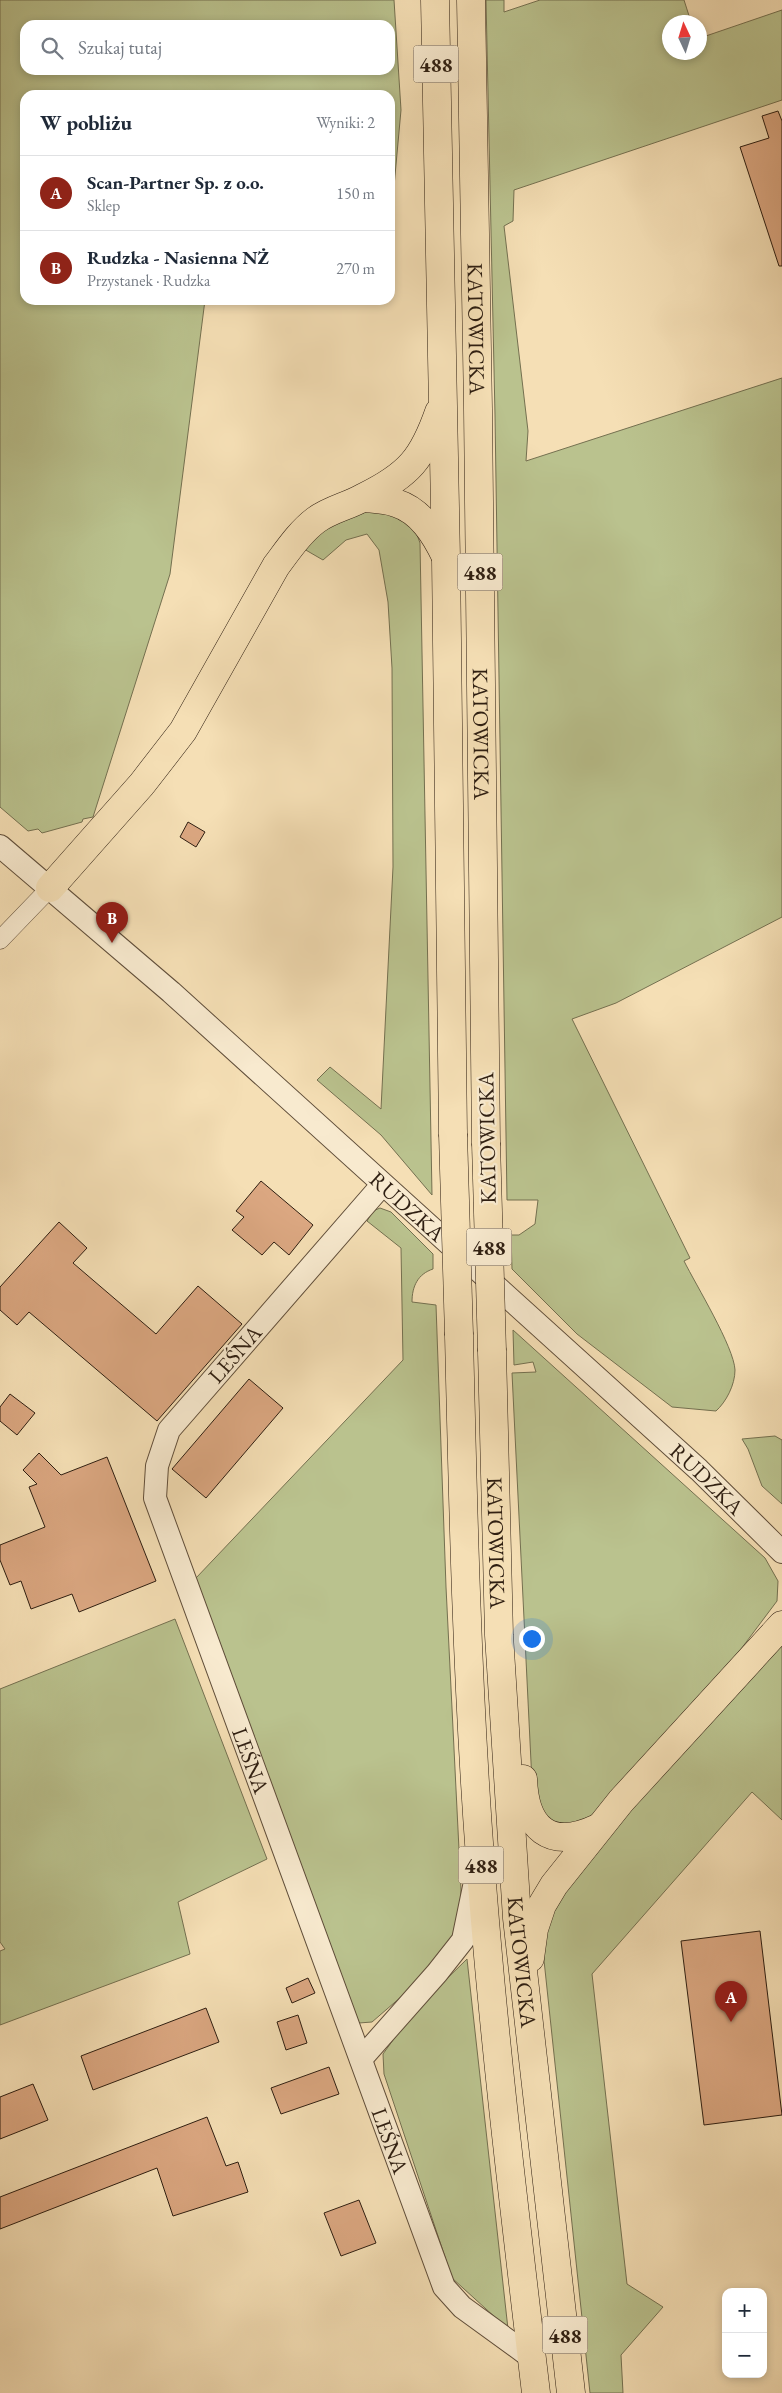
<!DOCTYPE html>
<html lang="pl">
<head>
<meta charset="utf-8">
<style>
  :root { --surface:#fff; --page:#f2f2f3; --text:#1f2937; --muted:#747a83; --line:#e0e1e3; --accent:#8f2418 }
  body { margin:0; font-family:"EB Garamond",serif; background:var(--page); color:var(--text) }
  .controls { position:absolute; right:15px; bottom:15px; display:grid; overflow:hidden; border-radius:10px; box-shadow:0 2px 8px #0003 }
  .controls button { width:45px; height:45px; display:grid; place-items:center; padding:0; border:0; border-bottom:1px solid var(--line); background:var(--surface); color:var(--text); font:25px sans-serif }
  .compass { position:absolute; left:662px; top:15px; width:45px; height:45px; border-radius:50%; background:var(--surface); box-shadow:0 2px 8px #0003; rotate:356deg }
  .you { position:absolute; left:531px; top:1638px; width:18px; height:18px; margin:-12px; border:4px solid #fff; border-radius:50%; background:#1a73e8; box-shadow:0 0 0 8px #1a73e833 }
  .badge { display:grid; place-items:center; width:32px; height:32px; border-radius:50%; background:var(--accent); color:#fff; font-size:16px; font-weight:700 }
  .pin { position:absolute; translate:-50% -41px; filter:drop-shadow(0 1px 2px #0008) }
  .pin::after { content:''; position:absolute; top:26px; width:18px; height:15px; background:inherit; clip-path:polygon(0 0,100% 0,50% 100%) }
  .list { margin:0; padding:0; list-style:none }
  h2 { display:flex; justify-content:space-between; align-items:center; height:65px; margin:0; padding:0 20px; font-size:21px }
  h2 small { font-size:16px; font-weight:400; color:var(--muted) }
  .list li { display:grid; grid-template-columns:32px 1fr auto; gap:15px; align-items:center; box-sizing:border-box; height:75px; padding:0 20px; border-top:1px solid var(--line) }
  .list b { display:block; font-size:19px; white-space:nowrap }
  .list p { margin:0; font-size:16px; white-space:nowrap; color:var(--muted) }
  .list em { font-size:16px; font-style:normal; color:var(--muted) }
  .icon { flex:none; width:28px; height:28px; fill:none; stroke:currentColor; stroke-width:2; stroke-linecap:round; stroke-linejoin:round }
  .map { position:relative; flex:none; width:782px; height:2393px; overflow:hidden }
  .search { position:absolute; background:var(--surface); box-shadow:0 2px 8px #0003; left:20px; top:20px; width:375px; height:55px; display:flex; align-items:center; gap:12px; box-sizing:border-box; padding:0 18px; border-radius:15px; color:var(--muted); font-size:19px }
  .panel { position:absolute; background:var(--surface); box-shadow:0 2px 8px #0003; left:20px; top:90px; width:375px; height:215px; border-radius:15px }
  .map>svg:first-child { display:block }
  .green { fill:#bac28e; stroke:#747050; fill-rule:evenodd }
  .building { fill:#dba781; stroke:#2e1e11 }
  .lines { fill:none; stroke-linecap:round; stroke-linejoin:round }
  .minor-casing { stroke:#604e3a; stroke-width:19 }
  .tertiary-casing { stroke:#604e3a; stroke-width:24 }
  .primary-casing { stroke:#2e1e11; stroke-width:29 }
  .minor { stroke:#f8eacf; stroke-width:18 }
  .tertiary { stroke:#f8eacf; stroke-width:22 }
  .primary { stroke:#f5dfb5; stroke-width:28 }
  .primary-bridge-casing { stroke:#2e1e11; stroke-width:29; stroke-linecap:butt }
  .primary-bridge { stroke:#f5dfb5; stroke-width:28 }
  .labels { text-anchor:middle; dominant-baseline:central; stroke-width:4.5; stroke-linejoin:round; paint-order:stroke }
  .shield { fill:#f8eacf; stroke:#6b5b4a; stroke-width:1 }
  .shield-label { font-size:21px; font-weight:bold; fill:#2e1e11 }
  .street-label { font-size:22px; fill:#2e1e11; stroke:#f8eacf }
</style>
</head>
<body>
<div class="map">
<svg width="782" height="2393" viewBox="0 0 782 2393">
  <rect width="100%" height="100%" fill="#f5dfb5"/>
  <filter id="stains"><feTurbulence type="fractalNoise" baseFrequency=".004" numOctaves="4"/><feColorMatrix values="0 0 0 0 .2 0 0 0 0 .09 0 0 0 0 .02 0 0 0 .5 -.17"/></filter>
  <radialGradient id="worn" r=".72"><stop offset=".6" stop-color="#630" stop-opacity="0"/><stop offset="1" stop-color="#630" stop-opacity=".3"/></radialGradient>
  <!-- green -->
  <g class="green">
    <path d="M 0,0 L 394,0 L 401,110 L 390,230 L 390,95 L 25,95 L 25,300 L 205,300 L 170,574 L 93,817 L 83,819 L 82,822 L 42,833 L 38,829 L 28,831 L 0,807 ZM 25,25 L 390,25 L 390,70 L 25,70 Z"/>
    <path d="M 486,0 L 504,0 L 504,12 L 540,0 L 684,0 L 691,22 L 670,22 L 670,52 L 700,52 L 700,38 L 782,10 L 782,100 L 514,190 L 513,221 L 504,226 L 528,431 L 526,461 L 782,378 L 782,917 L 616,1003 L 572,1019 L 690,1258 L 684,1261 C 696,1285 734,1347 735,1370 C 735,1385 726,1402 716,1411 L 672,1407 L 577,1334 L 512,1269 L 511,1235 L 519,1235 L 535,1224 L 538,1200 L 507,1200 L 495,415 Z"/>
    <polygon points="361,511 392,511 415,529 420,543 432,1195 381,1135 317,1080 330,1067 381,1109 393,867 392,668 388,602 379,550 367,534 346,540 323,560 304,549 326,529"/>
    <path d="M 380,1208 L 391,1212 L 433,1254 L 433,1269 C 418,1274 412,1286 412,1302 L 436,1305 L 446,1587 L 461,1890 L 460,1909 L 452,1940 L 409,1990 L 372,2022 L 359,2023 L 196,1578 L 403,1360 L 401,1248 L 367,1221 L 373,1211 Z"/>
    <polygon points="513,1330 765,1558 778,1581 777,1601 726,1669 603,1805 584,1822 568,1828 545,1819 532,1782 512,1373 536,1372 533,1362 514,1365"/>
    <polygon points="775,1436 782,1440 782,1504 762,1486 748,1449 742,1439"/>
    <polygon points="175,1619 267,1859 178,1902 190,1954 0,2025 0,1951 5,1949 0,1942 0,1689"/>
    <polygon points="782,1642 782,1820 752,1792 592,1974 627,2284 663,2307 621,2355 623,2393 590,2393 541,1932 562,1884"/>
    <polygon points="467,1959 508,2329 452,2278 384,2074 383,2054 413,2012"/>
  </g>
  <!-- building -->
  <g class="building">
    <polygon points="778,111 782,121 782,266 779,266 740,147 769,138 762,116"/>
    <polygon points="188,822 205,832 196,847 180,837"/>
    <polygon points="261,1181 313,1225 289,1255 274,1242 262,1255 232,1230 244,1217 236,1211"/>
    <polygon points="59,1222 87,1248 73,1263 156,1334 198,1286 242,1324 157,1421 29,1312 17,1325 0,1310 0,1287"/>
    <polygon points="249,1379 283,1408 206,1498 172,1469"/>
    <polygon points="10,1394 35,1413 17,1435 0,1421 0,1407"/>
    <polygon points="39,1453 61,1475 107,1457 156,1581 79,1612 72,1594 31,1609 21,1581 10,1585 0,1560 0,1545 45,1527 29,1487 37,1484 23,1470"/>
    <polygon points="760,1931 782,2115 704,2125 681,1941"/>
    <polygon points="308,1978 315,1993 292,2003 286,1988"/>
    <polygon points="206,2008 219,2042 93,2090 81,2056"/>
    <polygon points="298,2015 307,2043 286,2050 277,2022"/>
    <polygon points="329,2067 339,2094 281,2114 271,2088"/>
    <polygon points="33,2084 48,2120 0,2139 0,2097"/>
    <polygon points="207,2117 226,2166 238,2162 248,2192 173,2216 157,2168 0,2229 0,2197"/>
    <polygon points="359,2200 376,2243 341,2256 324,2213"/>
  </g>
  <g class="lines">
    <defs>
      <polyline id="minor" points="0,940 50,888"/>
      <g id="tertiary">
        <path id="s1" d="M 0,846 L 171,992 L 699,1470 L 782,1552"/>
        <path id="s2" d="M 382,1185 L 169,1430 L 157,1466 L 155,1498 L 444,2287 L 462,2307 L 532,2358"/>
        <polyline points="361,2059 437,1973 463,1940 476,1877"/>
      </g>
      <g id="primary">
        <polyline points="435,0 446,559 453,1134"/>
        <path id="s3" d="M 471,0 L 478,409 L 486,1143"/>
        <path d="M 364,498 C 374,499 386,499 396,503 C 421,511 435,534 446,557"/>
        <path d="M 50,888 L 142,784 L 183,731 L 276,566 C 288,550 300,532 316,520 C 331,509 349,506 364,497 C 409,475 423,458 439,412"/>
        <path d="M 459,1335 C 463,1509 467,1683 480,1857 C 493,2036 515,2215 536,2393"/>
        <path id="s4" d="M 492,1351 L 499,1635 L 517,1918 L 571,2393"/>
        <path d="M 523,1779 C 525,1828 549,1851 598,1828"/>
        <polyline points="530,1958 534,1929 542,1905 554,1885 621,1801 782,1625"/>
      </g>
    </defs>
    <!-- minor casing -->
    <use href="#minor" class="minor-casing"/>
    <!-- tertiary casing -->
    <use href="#tertiary" class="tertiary-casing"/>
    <!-- primary casing -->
    <use href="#primary" class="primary-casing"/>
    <!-- minor -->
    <use href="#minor" class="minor"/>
    <!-- tertiary -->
    <use href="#tertiary" class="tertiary"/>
    <!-- primary -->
    <use href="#primary" class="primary"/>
    <defs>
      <g id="primary-bridge">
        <polyline points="453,1134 459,1335"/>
        <polyline points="486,1143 492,1351"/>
      </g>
    </defs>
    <!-- primary-bridge casing -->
    <use href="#primary-bridge" class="primary-bridge-casing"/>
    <!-- primary-bridge -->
    <use href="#primary-bridge" class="primary-bridge"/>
  </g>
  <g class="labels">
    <!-- shield labels -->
    <g class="shield">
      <rect x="413.5" y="45.5" width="45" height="37" rx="4"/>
      <rect x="457.5" y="553.5" width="45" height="37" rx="4"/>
      <rect x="466.5" y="1228.5" width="45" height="37" rx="4"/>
      <rect x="458.5" y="1846.5" width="45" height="37" rx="4"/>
      <rect x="542.5" y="2316.5" width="45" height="37" rx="4"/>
    </g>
    <g class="shield-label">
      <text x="436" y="64">488</text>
      <text x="480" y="572">488</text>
      <text x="489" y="1247">488</text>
      <text x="481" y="1865">488</text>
      <text x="565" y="2335">488</text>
    </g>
    <!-- street labels -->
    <g class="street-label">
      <text stroke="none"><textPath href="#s3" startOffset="329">KATOWICKA</textPath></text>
      <text stroke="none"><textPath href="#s3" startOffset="734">KATOWICKA</textPath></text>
      <text transform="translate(487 1138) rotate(-91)">KATOWICKA</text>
      <text stroke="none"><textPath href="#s1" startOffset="544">RUDZKA</textPath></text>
      <text transform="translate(235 1354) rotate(-49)">LEŚNA</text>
      <text stroke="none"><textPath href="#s1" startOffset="949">RUDZKA</textPath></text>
      <text stroke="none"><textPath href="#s4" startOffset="192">KATOWICKA</textPath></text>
      <text stroke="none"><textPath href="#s2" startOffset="674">LEŚNA</textPath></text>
      <text stroke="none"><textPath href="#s4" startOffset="612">KATOWICKA</textPath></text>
      <text stroke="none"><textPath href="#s2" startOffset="1079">LEŚNA</textPath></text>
    </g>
  </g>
  <rect width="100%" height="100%" filter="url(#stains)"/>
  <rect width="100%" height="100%" fill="url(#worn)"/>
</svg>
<div class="controls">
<button>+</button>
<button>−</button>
</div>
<svg class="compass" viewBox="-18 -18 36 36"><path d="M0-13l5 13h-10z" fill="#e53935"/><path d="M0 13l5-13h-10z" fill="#747a83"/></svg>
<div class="you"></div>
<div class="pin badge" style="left:731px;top:2022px">A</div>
<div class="pin badge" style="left:112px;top:943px">B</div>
<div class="search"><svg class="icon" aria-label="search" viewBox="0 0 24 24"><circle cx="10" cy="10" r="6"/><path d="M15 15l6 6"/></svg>Szukaj tutaj</div>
<section class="panel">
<h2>W pobliżu<small>Wyniki: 2</small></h2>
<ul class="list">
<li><span class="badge">A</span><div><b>Scan-Partner Sp. z o.o.</b><p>Sklep</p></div><em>150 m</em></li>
<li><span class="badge">B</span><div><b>Rudzka - Nasienna NŻ</b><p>Przystanek · Rudzka</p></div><em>270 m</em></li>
</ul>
</section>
</div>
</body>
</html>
